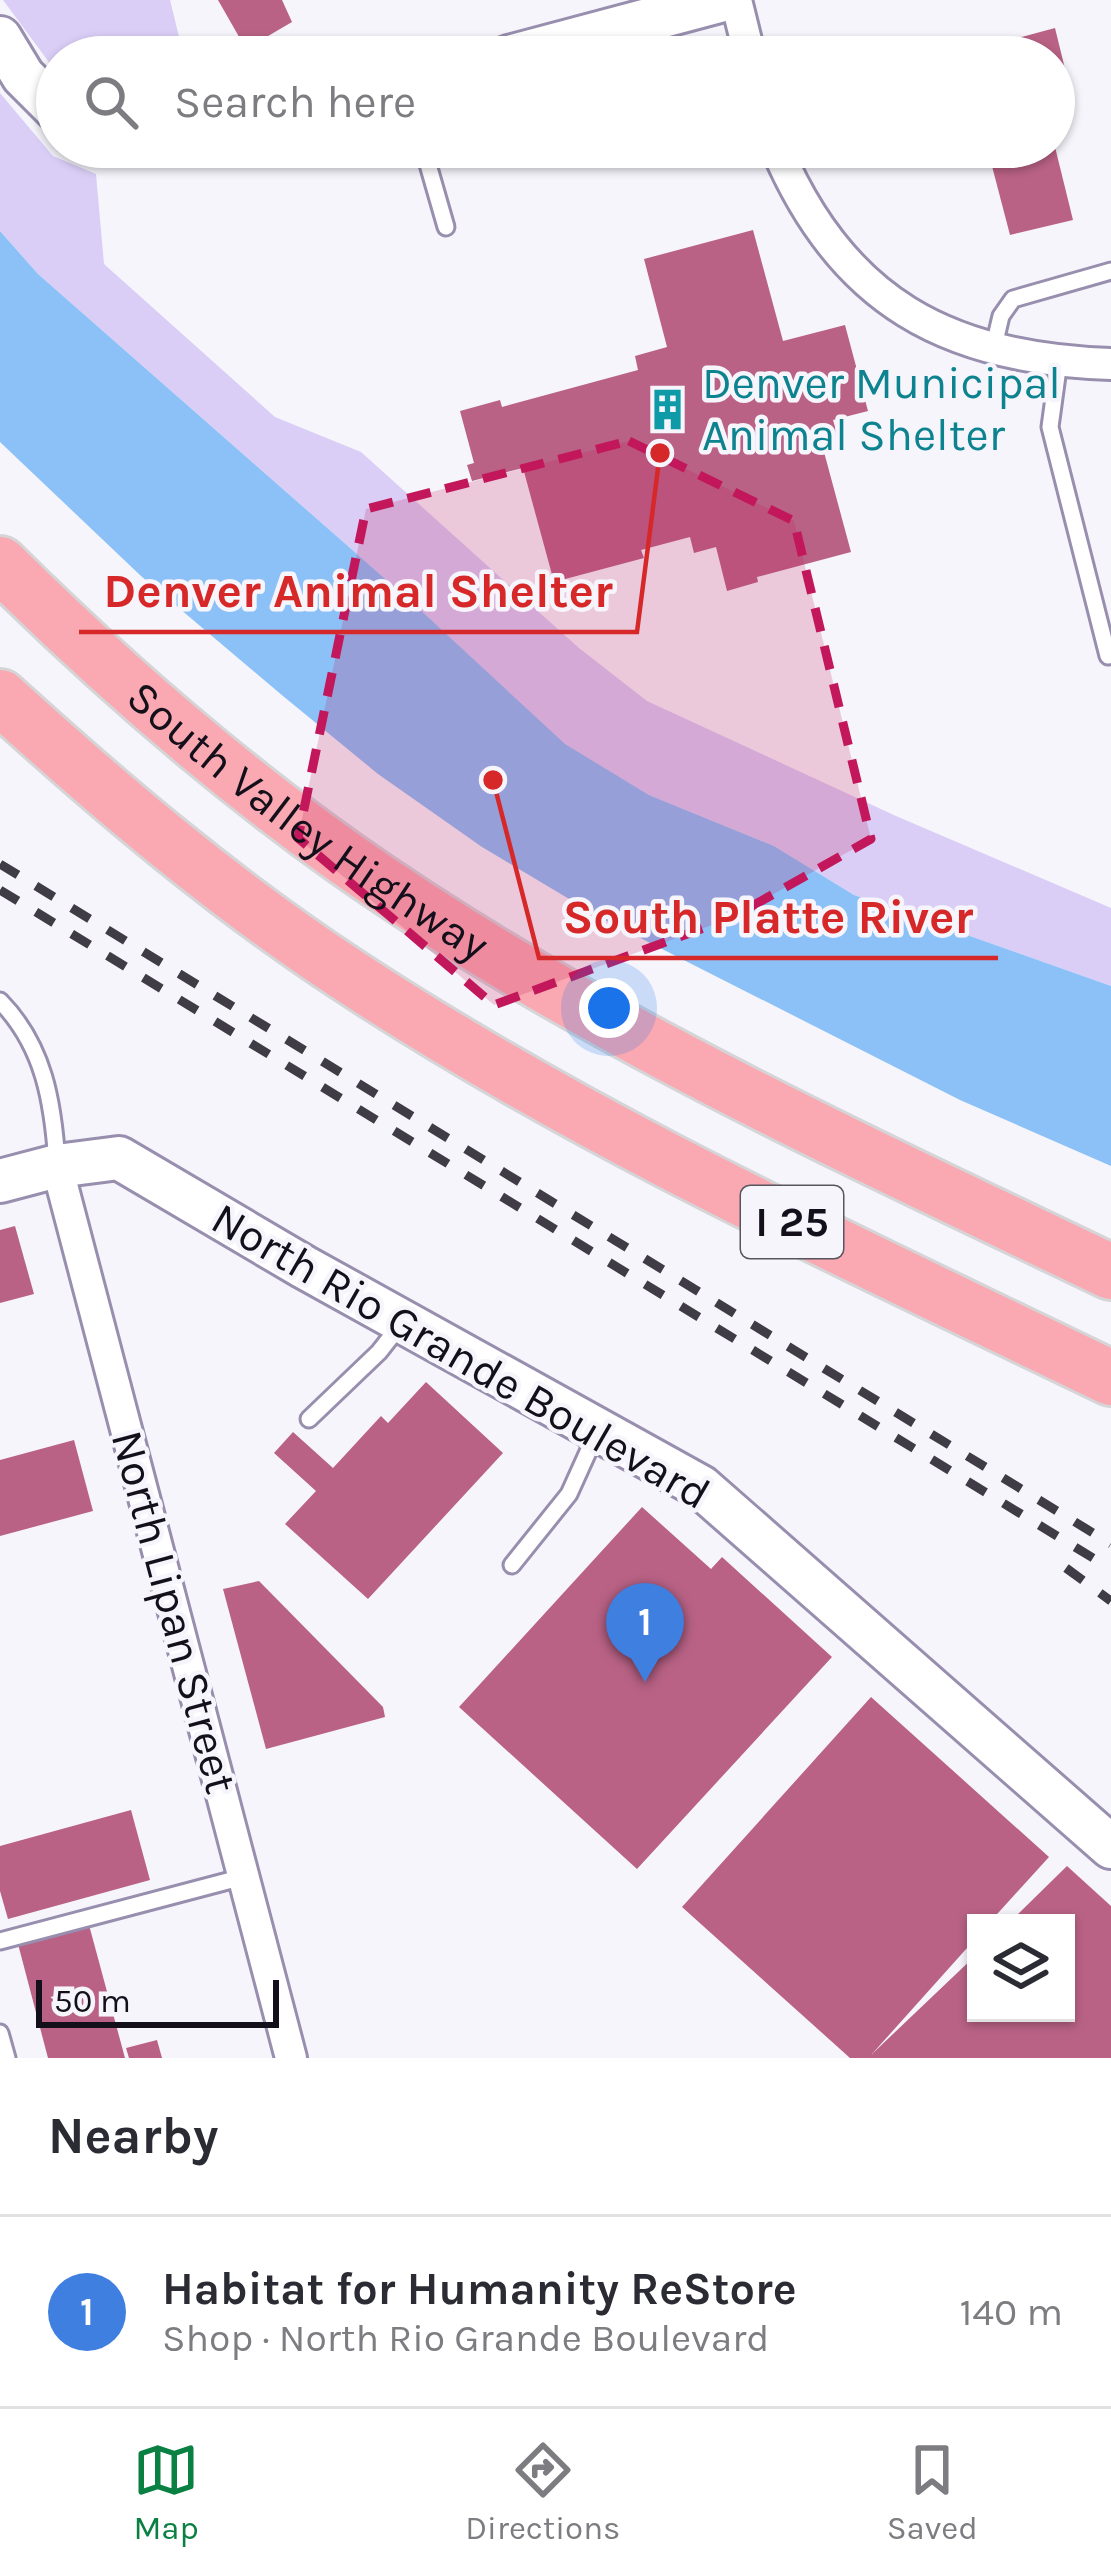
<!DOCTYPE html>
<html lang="en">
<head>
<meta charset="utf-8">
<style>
  :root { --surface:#fff; --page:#f2f2f3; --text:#2b2b33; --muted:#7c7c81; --line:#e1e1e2; --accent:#0b8043 }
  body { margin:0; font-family:Karla,sans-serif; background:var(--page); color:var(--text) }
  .controls { position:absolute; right:36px; bottom:36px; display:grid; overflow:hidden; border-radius:0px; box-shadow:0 3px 9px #0004 }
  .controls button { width:108px; height:108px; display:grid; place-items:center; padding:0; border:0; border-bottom:3px solid var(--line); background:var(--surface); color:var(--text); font:60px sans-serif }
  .scale { position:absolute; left:36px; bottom:30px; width:243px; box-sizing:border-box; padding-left:12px; border:6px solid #13101b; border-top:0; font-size:33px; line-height:42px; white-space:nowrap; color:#13101b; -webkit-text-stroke:9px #f6f5fc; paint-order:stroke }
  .you { position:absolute; left:609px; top:1008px; width:42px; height:42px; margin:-30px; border:9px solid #fff; border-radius:50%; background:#1a73e8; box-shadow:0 0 0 18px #1a73e833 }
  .badge { display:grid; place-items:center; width:78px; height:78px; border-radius:50%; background:var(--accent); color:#fff; font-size:39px; font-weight:700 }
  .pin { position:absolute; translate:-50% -99px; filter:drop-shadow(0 3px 6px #0008) }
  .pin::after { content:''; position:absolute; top:63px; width:42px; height:36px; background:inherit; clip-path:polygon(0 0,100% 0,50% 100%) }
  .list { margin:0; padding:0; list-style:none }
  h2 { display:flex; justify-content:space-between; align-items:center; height:156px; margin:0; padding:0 48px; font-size:51px }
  h2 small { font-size:39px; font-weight:400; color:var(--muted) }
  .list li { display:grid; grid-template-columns:78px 1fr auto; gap:36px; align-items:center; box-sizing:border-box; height:192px; padding:0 48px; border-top:3px solid var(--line) }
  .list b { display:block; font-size:45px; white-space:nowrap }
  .list p { margin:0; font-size:39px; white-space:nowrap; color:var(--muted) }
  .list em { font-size:39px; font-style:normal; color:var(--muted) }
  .icon { flex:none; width:66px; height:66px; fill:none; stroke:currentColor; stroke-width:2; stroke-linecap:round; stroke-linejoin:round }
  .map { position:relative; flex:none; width:1111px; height:2058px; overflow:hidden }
  .search { position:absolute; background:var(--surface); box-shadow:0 3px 9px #0004; left:36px; right:36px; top:36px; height:132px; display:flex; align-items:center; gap:30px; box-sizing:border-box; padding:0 42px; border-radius:66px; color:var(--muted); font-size:45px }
  .sheet { height:348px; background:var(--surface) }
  nav { display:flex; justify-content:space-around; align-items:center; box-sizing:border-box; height:168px; border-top:3px solid var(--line); background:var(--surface); font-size:33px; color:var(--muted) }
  nav a { display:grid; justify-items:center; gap:6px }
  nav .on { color:var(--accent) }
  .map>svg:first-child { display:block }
  .green { fill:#dacef6 }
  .water { fill:#8bc1f7 }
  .building { fill:#b96285 }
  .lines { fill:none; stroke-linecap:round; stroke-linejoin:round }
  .lane-casing { stroke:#988eae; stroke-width:21 }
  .street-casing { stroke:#988eae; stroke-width:36 }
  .secondary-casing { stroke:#988eae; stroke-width:48 }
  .highway-casing { stroke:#d5d4d6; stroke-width:60 }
  .lane { stroke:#fff; stroke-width:15 }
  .street { stroke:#fff; stroke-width:30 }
  .secondary { stroke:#fff; stroke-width:42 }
  .highway { stroke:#faa8b1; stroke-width:54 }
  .rail { stroke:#3f3c46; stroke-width:9; stroke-dasharray:21 21; stroke-linecap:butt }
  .marked { fill:#c2185b; fill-opacity:0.2; stroke:#c2185b; stroke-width:9; stroke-dasharray:24 15; stroke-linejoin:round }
  .labels { text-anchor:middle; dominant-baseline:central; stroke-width:9; stroke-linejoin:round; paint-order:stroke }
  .shield { fill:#f6f5fc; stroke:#57555e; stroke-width:3 }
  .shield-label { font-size:42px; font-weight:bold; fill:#13101b }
  .culture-label { font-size:45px; fill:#0d838f; stroke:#f6f5fc; text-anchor:start }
  .street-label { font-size:45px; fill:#13101b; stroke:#f6f5fc }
  .leader { fill:none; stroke:#d62828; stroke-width:4.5 }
  .callout-dot { fill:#d62828; stroke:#f6f5fc; stroke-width:4.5 }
  .callout-label { font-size:48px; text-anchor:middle; font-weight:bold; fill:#d62828; stroke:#f6f5fc; stroke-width:9; stroke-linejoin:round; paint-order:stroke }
</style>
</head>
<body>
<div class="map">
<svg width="1111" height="2058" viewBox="0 0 1111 2058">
  <rect width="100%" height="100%" fill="#f6f5fc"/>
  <!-- green -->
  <g class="green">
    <polygon points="3,0 170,0 184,57 57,57 57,73"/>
    <polygon points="0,93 53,156 96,174 104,264 275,417 361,452 579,648 647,701 896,816 1111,908 1111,986 854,895 774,846 649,795 564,744 415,605 38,274 0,231"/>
  </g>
  <!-- water -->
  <polygon class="water" points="0,231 38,274 415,605 565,744 649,795 774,846 854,895 1111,986 1111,1166 960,1100 601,918 482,847 378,774 283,696 141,576 0,442"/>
  <!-- building -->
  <g class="building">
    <polygon points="218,0 282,0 292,22 246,49"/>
    <polygon points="1055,28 1069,85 1054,89 1054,57 948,57"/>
    <polygon points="987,147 1055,147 1073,220 1010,235"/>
    <polygon points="753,230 783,341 845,325 868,411 833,420 841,448 824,452 851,552 757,577 758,582 727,591 716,547 694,553 690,537 641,550 644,558 554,582 523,468 472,481 467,465 474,463 460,411 500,400 502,407 638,370 635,356 667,347 644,259"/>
    <polygon points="15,1226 34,1294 0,1303 0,1230"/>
    <polygon points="426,1382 503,1453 368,1599 285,1524 316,1491 274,1453 293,1432 333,1468 381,1416 388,1423"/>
    <polygon points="74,1440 93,1511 0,1536 0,1460"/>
    <polygon points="642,1507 711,1569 722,1557 832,1657 637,1869 459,1707"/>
    <polygon points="259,1581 383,1707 385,1717 266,1749 223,1589"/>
    <polygon points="871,1697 1049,1857 989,1923 976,1923 976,1938 872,2054 976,1955 976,2013 1066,2013 1066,1923 1009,1923 1067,1866 1111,1906 1111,2058 850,2058 682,1907"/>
    <polygon points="131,1810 150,1880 8,1919 0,1891 0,1846"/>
    <polygon points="89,1925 125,2058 48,2058 18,1944"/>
    <polygon points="157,2040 162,2058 129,2058 126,2048"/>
  </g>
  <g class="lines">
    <defs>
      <g id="lane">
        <polyline points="423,147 446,227"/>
        <polyline points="993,350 1001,316 1013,299 1111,271"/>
        <polyline points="1059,361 1050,427 1108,656"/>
        <path d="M 0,1001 C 44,1046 53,1102 57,1163"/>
        <polyline points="309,1419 379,1352 401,1324"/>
        <polyline points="512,1565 569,1494 597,1432"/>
        <polyline points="0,1941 243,1877"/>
        <polyline points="0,2033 7,2058"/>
      </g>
      <g id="street">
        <polyline points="736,0 750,57"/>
        <path d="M 776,147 C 841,302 948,359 1111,364"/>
        <polyline points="57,1166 291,2058"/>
      </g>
      <g id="secondary">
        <polyline points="0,38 23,76 57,110"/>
        <polyline points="509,57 723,0"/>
        <polyline points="0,1181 57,1166 119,1158 304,1267 701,1487 1111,1847"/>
      </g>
      <g id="highway">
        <path id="s1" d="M 0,564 C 108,671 221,770 345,858 C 582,1025 851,1147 1111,1272"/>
        <path d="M 0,697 C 110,797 224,894 348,975 C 588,1133 853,1253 1111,1378"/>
      </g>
    </defs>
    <!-- lane casing -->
    <use href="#lane" class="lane-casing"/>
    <!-- street casing -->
    <use href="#street" class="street-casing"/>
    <!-- secondary casing -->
    <use href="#secondary" class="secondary-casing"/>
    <!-- highway casing -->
    <use href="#highway" class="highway-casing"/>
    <!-- lane -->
    <use href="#lane" class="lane"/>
    <!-- street -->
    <use href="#street" class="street"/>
    <!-- secondary -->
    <use href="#secondary" class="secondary"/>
    <!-- highway -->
    <use href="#highway" class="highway"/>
    <!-- rail -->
    <g class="rail">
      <polyline points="0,864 1111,1544"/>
      <polyline points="0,890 1111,1569"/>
      <polyline points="1066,1568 1111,1601"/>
    </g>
  </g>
  <!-- marked area -->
  <path class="marked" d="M 629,441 L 794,521 L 871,839 L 731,918 L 494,1005 L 298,838 L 366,509 Z"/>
  <!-- icons -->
  <defs>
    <symbol id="building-bare" viewBox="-9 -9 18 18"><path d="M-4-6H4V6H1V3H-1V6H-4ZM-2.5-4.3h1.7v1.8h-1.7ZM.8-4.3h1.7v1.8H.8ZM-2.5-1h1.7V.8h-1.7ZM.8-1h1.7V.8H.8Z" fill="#0f9aa8" stroke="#f6f5fc" stroke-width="2.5" paint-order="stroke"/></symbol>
  </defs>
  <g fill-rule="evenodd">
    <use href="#building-bare" x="638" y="380" width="59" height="59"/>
  </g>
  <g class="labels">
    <!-- shield labels -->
    <rect class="shield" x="741" y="1186" width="102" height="72" rx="9"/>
    <g class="shield-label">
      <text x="792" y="1222">I 25</text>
    </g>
    <!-- culture labels -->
    <g class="culture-label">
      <text x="702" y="383">Denver Municipal<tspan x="702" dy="52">Animal Shelter</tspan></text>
    </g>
    <!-- street labels -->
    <g class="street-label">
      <text stroke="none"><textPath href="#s1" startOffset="402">South Valley Highway</textPath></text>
      <text transform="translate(461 1356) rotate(30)">North Rio Grande Boulevard</text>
      <text transform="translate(174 1612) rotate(75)">North Lipan Street</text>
    </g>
  </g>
  <!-- callouts -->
  <path class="leader" d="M660 453L637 632H79M493 780L539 958H998"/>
  <g class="callout-dot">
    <circle cx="660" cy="453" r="12"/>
    <circle cx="493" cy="780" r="12"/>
  </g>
  <g class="callout-label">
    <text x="358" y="607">Denver Animal Shelter</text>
    <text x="768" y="933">South Platte River</text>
  </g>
</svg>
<div class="controls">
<button><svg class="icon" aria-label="layers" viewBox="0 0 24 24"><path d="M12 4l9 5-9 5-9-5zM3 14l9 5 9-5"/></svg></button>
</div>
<div class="scale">50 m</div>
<div class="you"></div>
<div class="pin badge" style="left:645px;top:1682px;background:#3f7fe0">1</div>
<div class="search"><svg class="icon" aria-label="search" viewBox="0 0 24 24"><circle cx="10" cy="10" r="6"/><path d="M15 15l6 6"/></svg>Search here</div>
</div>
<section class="sheet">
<h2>Nearby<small></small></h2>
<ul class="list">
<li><span class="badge" style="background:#3f7fe0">1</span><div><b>Habitat for Humanity ReStore</b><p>Shop · North Rio Grande Boulevard</p></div><em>140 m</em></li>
</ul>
</section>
<nav>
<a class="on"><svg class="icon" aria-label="map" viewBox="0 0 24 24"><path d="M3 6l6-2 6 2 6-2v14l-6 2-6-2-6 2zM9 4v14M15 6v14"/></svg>Map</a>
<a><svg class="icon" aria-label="directions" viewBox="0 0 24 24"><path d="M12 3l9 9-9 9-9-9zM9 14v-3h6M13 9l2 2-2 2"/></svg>Directions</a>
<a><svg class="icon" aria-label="saved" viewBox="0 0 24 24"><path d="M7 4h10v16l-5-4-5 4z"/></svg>Saved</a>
</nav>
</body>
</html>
